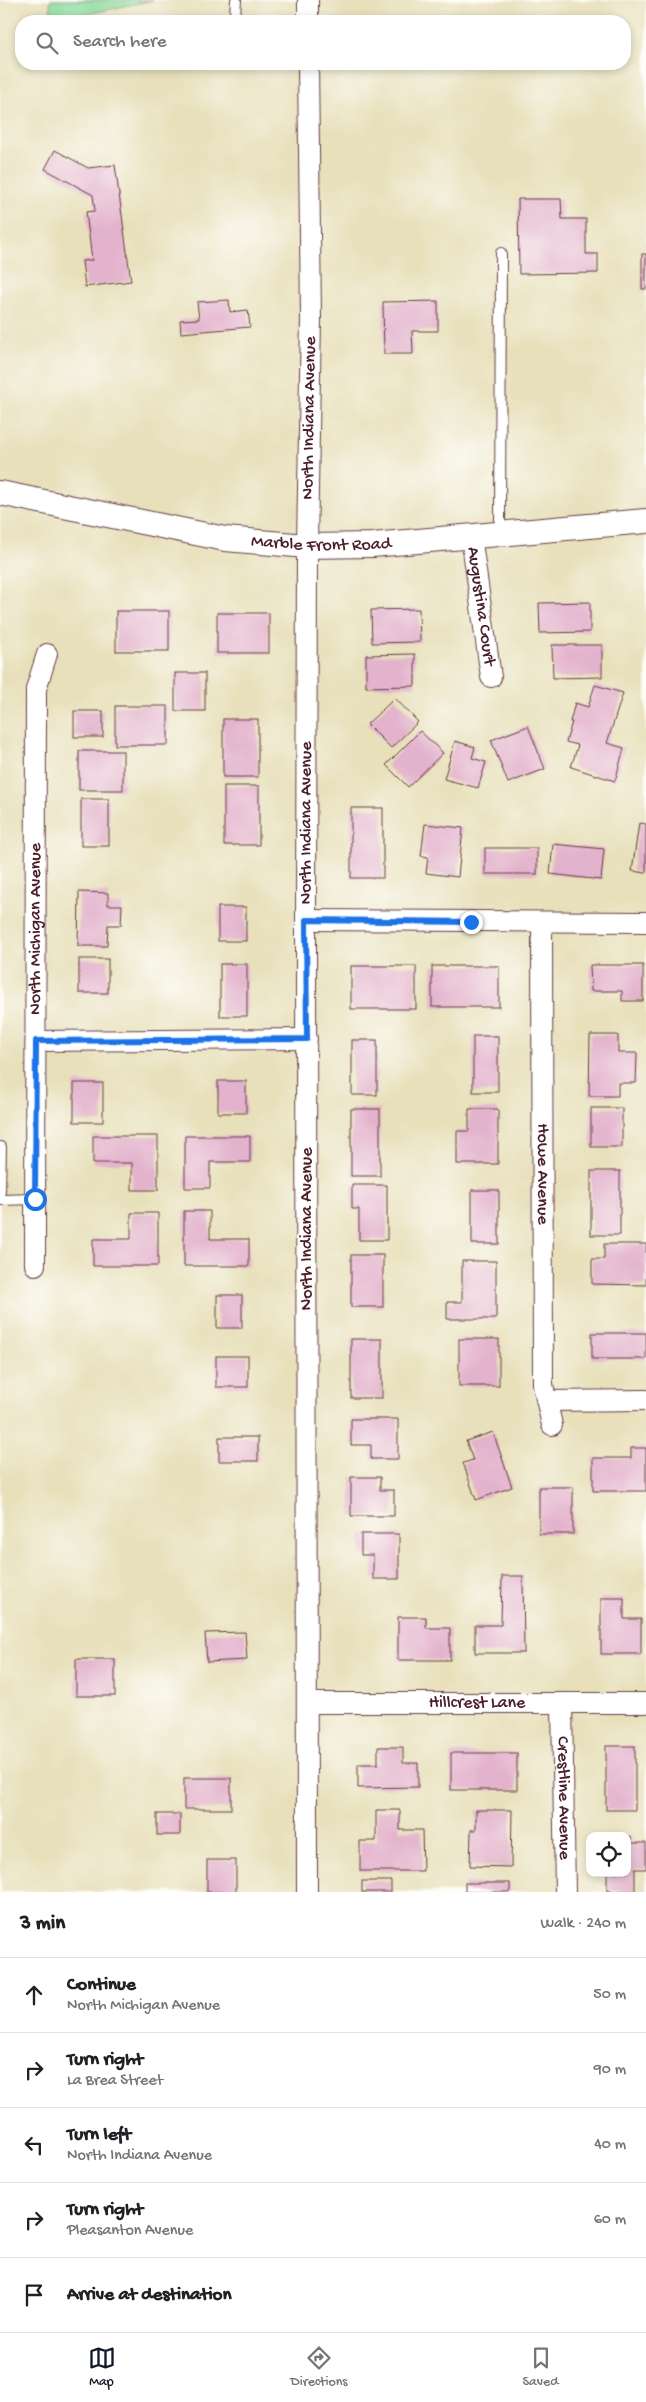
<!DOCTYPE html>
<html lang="en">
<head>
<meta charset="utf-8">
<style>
  :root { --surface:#fff; --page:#f2f2f2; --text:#202124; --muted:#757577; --line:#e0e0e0; --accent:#111827 }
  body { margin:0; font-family:"Gochi Hand",sans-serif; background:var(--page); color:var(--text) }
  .controls { position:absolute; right:15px; bottom:15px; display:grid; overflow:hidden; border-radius:10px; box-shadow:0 2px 8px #0003 }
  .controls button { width:45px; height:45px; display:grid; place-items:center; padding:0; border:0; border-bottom:1px solid var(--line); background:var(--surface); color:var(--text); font:25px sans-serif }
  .stop { position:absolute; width:15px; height:15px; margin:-11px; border:4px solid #1a73e8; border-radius:50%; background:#fff }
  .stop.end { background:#1a73e8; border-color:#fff; box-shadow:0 1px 5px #0008 }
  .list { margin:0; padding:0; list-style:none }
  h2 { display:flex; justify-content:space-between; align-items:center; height:65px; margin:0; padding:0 20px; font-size:21px }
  h2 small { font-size:16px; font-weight:400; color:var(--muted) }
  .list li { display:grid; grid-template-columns:32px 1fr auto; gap:15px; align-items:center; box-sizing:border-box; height:75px; padding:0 20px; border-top:1px solid var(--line) }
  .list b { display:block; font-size:19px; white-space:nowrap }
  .list p { margin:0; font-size:16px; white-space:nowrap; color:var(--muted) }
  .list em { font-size:16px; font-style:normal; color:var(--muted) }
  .icon { flex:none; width:28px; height:28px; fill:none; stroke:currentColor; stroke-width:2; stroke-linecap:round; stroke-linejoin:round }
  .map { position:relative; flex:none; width:646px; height:1892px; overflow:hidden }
  .search { position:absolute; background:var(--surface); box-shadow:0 2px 8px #0003; left:15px; right:15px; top:15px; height:55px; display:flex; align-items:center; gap:12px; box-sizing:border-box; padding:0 18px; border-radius:20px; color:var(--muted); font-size:19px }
  .sheet { height:440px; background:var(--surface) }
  nav { display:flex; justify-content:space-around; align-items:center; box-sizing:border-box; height:70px; border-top:1px solid var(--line); background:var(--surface); font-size:14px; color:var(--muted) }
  nav a { display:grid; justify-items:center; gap:2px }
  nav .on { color:var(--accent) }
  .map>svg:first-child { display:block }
  .green { fill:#8adb9b; stroke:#6a7d63 }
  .building { fill:#e3b2cc }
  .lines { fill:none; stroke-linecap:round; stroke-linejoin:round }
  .service-casing { stroke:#623c41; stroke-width:12 }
  .minor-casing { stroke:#623c41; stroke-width:22 }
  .tertiary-casing { stroke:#623c41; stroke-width:26 }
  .service { stroke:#fff; stroke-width:10 }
  .minor { stroke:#fff; stroke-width:20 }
  .tertiary { stroke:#fff; stroke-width:24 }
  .route { stroke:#1a73e8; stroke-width:6 }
  .labels { text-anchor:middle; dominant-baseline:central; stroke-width:4; stroke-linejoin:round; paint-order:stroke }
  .street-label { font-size:18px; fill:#4a1f2b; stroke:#fdfcf7 }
</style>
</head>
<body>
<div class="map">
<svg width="646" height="1892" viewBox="0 0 646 1892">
  <rect width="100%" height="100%" fill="#fdfcf7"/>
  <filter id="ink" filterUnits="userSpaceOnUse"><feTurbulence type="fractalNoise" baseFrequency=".02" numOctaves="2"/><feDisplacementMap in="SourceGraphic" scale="10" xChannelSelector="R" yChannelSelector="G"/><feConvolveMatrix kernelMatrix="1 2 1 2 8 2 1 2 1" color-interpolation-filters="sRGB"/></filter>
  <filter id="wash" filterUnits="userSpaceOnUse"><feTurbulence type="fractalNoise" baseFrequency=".0096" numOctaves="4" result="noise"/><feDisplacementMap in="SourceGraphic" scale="20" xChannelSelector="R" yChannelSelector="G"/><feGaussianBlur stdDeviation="1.12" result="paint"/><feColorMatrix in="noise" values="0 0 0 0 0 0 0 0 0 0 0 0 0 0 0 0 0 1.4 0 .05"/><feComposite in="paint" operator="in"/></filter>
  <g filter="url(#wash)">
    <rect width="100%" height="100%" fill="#e8e0bb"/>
    <!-- green -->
    <polygon class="green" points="50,0 153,0 54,21 51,21"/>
    <g id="blocks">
      <!-- building -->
      <g class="building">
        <polygon points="55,150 88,168 115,165 131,281 85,287 82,261 92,260 86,212 95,211 93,195 45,169"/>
        <polygon points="518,199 561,199 562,219 586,219 586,254 598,254 598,273 519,274"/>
        <rect x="642" y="254" width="4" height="35"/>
        <polygon points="229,300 230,312 248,310 250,327 181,333 180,320 199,319 197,302"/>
        <polygon points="438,301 438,331 412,331 413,354 384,354 383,302"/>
        <polygon points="590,602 590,632 540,633 539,603"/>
        <polygon points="419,609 420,642 372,643 371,610"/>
        <rect x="116" y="611" width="53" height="40"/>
        <rect x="217" y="613" width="52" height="40"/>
        <polygon points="552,645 602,645 602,677 553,678"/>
        <polygon points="415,654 415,686 366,687 366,655"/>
        <rect x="175" y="673" width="30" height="38"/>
        <polygon points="595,685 623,693 607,743 624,748 615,781 571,767 578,745 566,742 572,722 570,722 575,703 588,707"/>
        <polygon points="395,698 418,722 391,748 367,724"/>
        <rect x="115" y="706" width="53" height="39"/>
        <rect x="74" y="711" width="29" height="26"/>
        <rect x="223" y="719" width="35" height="58"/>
        <polygon points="528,726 545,769 508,783 491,740"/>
        <polygon points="420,731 443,753 408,787 386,765"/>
        <polygon points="455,741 475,747 472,758 486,762 478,788 444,779"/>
        <rect x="79" y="751" width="44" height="39"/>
        <rect x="224" y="786" width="35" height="59"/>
        <rect x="81" y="799" width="28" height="47"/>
        <rect x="351" y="808" width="32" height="70"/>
        <polygon points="639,823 646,824 646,873 632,871"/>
        <polygon points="425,824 463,828 458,877 426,873 428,857 421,856"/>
        <polygon points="553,844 604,849 601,880 550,874"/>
        <rect x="485" y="848" width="52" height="26"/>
        <polygon points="79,892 108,893 108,905 122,905 121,925 108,925 107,946 78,946"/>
        <rect x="218" y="907" width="28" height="34"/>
        <rect x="79" y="959" width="29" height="34"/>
        <rect x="220" y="964" width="27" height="52"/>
        <polygon points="590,965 643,965 643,1001 622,1001 622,991 591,991"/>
        <rect x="351" y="966" width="65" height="43"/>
        <rect x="432" y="966" width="67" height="41"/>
        <polygon points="590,1035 618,1035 618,1053 637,1053 636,1083 618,1083 618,1096 589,1096"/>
        <rect x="473" y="1036" width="25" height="56"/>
        <rect x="352" y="1040" width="25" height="55"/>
        <rect x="218" y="1081" width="28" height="32"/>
        <rect x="74" y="1083" width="29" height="39"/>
        <rect x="591" y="1108" width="31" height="39"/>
        <rect x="351" y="1109" width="29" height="67"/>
        <polygon points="469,1109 498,1109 498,1164 457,1164 457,1131 469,1131"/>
        <polygon points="93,1136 158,1136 158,1190 132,1190 132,1163 93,1163"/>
        <polygon points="185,1136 250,1136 250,1162 210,1162 210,1188 185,1188"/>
        <rect x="591" y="1171" width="29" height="64"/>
        <polygon points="352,1185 387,1185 387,1240 359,1240 359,1209 352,1209"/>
        <rect x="472" y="1190" width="27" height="54"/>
        <polygon points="184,1211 210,1211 210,1239 249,1239 249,1266 184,1266"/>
        <polygon points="131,1213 158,1213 158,1266 93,1266 93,1239 131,1239"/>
        <polygon points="604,1244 646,1244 646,1285 592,1284 592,1259 604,1259"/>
        <rect x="351" y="1255" width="32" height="52"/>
        <polygon points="462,1261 496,1261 496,1319 447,1319 447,1302 462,1302"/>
        <rect x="217" y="1295" width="25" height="33"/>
        <rect x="592" y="1333" width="54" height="26"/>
        <rect x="351" y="1339" width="31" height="59"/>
        <rect x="459" y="1339" width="40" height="47"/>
        <rect x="216" y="1356" width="32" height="31"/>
        <polygon points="351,1419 398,1419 398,1459 371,1459 371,1445 351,1445"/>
        <polygon points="493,1432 512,1487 476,1500 463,1463 473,1460 466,1441"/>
        <rect x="219" y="1437" width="39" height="24"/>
        <polygon points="631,1448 646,1448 646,1491 593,1491 593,1458 631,1458"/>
        <polygon points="351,1477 380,1477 380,1490 394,1490 394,1516 351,1516"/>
        <rect x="539" y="1487" width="34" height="47"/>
        <polygon points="361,1534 399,1534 399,1579 373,1579 373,1555 361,1555"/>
        <polygon points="502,1576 523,1576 524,1653 475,1653 475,1625 501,1625"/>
        <polygon points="601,1598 624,1598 624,1619 641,1619 641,1654 601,1654"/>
        <polygon points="398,1617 426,1617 426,1628 450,1628 450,1660 398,1660"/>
        <polygon points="245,1632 247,1660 207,1662 205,1633"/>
        <rect x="76" y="1659" width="39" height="37"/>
        <rect x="606" y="1746" width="29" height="64"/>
        <polygon points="378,1747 403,1747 403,1763 418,1763 418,1787 358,1788 358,1764 378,1764"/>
        <rect x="451" y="1753" width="66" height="37"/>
        <rect x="184" y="1778" width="47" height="31"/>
        <polygon points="376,1810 400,1810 400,1830 422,1830 423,1871 360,1871 360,1841 376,1841"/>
        <polygon points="476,1810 512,1810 511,1867 470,1866 471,1830 476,1830"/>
        <rect x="157" y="1814" width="23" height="21"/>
        <polygon points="627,1837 631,1837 631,1843 646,1843 646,1869 635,1869 635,1891 607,1891 607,1873 627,1873"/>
        <rect x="207" y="1860" width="29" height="32"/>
        <rect x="362" y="1881" width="29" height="11"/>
        <rect x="465" y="1883" width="45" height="9"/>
      </g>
    </g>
  </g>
  <g filter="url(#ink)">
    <use href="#blocks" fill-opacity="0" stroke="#623c41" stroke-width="1"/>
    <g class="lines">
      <defs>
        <g id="service">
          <polyline points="235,14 236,0"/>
          <polyline points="500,534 501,253"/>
          <polyline points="0,1192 1,1147"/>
          <polyline points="0,1200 35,1199"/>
        </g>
        <g id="minor">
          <polyline points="308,0 308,21"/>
          <path id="s1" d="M 471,536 L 491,677"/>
          <polyline points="306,920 646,922"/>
          <path id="s2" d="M 542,922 L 543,1385 L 552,1425"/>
          <polyline points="36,1041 307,1039"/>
          <path id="s3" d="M 35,1265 L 36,689 L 47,654"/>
          <polyline points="547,1401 646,1400"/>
          <path id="s4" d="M 307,1703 L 646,1703"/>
          <path id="s5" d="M 562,1703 L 565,1892"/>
          <path id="s6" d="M 307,1892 L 306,920 L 307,546 L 311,318 L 308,64"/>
        </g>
        <g id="tertiary">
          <path id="s7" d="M 0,493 L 225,539 L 307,546 L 372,545 L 646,521"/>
        </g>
      </defs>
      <!-- service casing -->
      <use href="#service" class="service-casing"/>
      <!-- minor casing -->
      <use href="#minor" class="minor-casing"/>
      <!-- tertiary casing -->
      <use href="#tertiary" class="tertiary-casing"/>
      <!-- service -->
      <use href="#service" class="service"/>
      <!-- minor -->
      <use href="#minor" class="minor"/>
      <!-- tertiary -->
      <use href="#tertiary" class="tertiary"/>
    </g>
  </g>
  <g class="lines" filter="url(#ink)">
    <!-- route -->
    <polyline class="route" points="35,1199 36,1041 307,1039 306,920 471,922"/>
  </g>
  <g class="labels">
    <!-- street labels -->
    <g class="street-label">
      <text stroke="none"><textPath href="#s6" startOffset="1474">North Indiana Avenue</textPath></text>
      <text stroke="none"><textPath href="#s7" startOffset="326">Marble Front Road</textPath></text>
      <text stroke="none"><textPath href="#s1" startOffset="71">Augustina Court</textPath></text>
      <text stroke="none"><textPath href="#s6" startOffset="1069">North Indiana Avenue</textPath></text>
      <text stroke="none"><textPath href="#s3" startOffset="336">North Michigan Avenue</textPath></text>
      <text stroke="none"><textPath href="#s2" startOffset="252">Howe Avenue</textPath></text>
      <text transform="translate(307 1229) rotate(-90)">North Indiana Avenue</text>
      <text stroke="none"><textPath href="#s4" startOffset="170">Hillcrest Lane</textPath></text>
      <text stroke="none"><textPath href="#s5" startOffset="95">Crestline Avenue</textPath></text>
    </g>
  </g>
</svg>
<div class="controls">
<button><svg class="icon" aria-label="locate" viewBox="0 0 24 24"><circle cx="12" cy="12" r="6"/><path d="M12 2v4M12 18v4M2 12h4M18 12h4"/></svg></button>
</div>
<div class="stop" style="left:35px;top:1199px"></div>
<div class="stop end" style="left:471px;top:922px"></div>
<div class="search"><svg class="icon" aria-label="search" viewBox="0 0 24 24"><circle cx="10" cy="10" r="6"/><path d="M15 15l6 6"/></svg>Search here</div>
</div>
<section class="sheet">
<h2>3 min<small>Walk · 240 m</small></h2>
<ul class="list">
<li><svg class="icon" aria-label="ahead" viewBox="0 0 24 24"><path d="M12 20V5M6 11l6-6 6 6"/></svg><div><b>Continue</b><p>North Michigan Avenue</p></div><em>50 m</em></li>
<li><svg class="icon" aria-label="right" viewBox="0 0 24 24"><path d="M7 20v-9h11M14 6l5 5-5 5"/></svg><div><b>Turn right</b><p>La Brea Street</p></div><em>90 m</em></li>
<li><svg class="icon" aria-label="left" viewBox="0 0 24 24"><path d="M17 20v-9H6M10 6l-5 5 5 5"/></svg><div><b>Turn left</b><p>North Indiana Avenue</p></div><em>40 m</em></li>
<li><svg class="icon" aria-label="right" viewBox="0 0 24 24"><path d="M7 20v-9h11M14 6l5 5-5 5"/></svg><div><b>Turn right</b><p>Pleasanton Avenue</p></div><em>60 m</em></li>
<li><svg class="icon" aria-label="arrive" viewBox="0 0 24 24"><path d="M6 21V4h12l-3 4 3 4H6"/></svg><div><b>Arrive at destination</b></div></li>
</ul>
</section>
<nav>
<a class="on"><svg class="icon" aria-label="map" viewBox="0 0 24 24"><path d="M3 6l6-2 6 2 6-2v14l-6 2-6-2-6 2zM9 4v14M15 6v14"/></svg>Map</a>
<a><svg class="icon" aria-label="directions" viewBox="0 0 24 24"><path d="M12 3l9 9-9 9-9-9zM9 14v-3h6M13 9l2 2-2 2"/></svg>Directions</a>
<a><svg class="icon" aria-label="saved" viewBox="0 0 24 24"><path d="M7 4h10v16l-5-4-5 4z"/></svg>Saved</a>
</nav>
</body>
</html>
